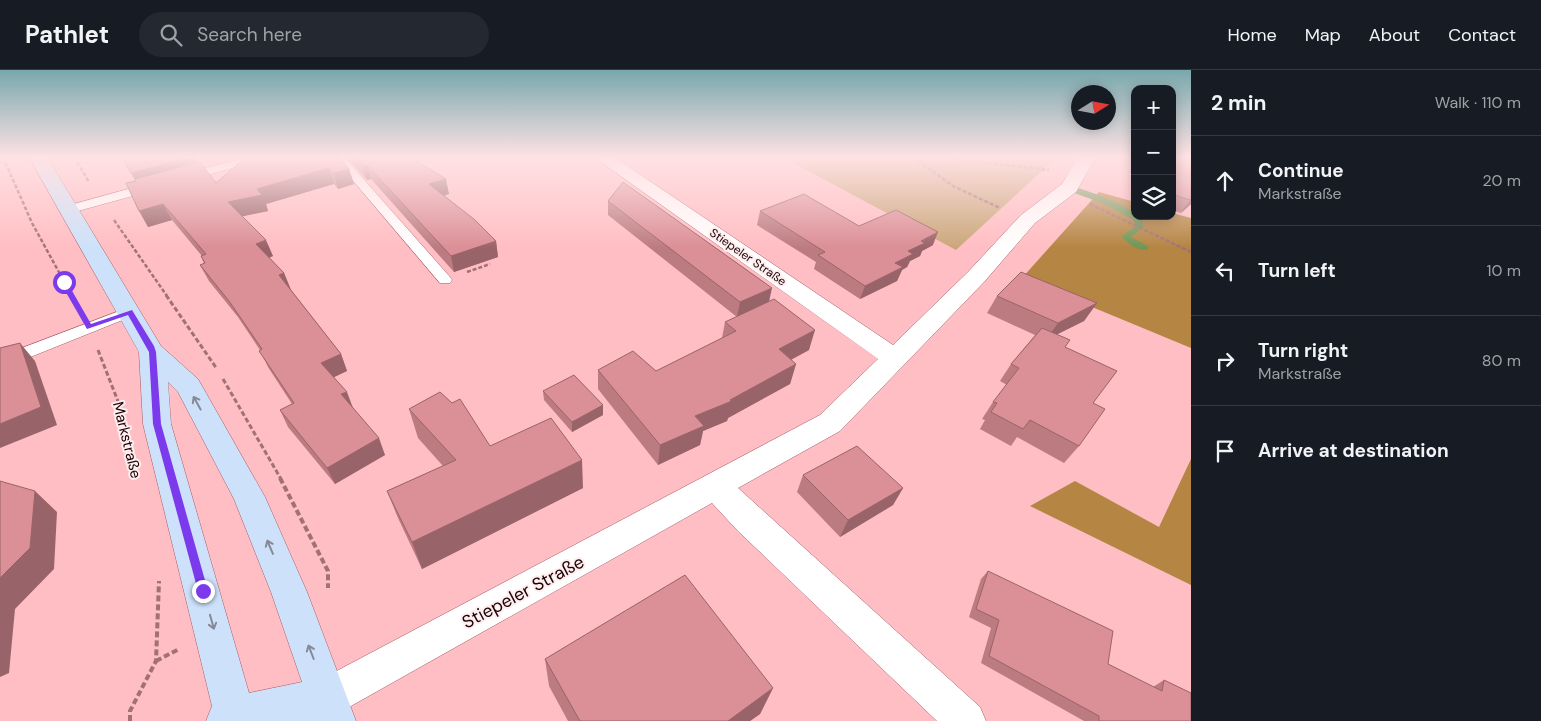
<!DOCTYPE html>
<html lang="en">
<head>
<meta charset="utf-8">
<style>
  :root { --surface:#171b24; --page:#242831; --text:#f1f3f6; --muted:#9ea1a6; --line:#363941 }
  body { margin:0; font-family:"DM Sans",sans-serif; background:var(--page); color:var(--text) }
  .controls { position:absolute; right:15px; top:15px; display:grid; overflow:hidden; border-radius:10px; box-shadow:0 2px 12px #0003 }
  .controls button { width:45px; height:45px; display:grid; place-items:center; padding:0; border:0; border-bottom:1px solid var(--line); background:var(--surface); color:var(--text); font:25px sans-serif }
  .compass { position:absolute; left:1071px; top:15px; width:45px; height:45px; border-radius:50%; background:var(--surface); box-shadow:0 2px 12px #0003; rotate:79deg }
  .stop { position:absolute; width:15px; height:15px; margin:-11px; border:4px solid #7c3aed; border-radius:50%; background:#fff }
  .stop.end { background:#7c3aed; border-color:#fff; box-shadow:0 1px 5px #0008 }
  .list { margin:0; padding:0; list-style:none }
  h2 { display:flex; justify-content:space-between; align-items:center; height:65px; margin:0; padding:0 20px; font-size:21px }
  h2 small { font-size:16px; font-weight:400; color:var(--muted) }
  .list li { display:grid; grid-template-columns:32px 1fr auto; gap:15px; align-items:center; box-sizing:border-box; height:90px; padding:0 20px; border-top:1px solid var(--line) }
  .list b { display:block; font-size:19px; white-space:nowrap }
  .list p { margin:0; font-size:16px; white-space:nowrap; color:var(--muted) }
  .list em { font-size:16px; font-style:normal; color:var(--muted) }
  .icon { flex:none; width:28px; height:28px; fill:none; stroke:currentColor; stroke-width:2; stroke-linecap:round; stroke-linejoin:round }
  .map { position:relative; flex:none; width:1191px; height:651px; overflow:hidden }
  header { display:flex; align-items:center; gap:30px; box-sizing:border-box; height:70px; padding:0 25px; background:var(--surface); border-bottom:1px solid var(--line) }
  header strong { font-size:24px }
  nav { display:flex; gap:28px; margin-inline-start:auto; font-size:18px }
  .search { width:350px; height:45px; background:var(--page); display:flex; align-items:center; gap:12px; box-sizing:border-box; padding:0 18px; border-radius:28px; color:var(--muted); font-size:19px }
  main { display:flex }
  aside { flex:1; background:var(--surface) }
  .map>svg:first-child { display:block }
  .green { fill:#caa77a }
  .forest { fill:#b48543 }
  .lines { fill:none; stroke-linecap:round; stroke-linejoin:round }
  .stream { fill:#709655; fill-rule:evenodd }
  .lane-casing { stroke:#a55e66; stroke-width:1 }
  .street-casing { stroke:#a55e66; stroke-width:1 }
  .secondary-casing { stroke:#a55e66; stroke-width:1 }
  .path-far2 { stroke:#a17175; stroke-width:2.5; stroke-dasharray:4 2; stroke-linecap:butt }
  .path-far1 { stroke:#a17175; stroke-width:3; stroke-dasharray:5 2.5; stroke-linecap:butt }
  .path { stroke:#a17175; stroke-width:4; stroke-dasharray:6 3; stroke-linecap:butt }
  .lane { fill:#fff; fill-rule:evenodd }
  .street { fill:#fff; fill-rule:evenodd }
  .secondary { fill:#cde2fa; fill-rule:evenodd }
  .wall { fill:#bc7b81 }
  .shaded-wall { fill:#996469 }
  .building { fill:#db8f96; stroke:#996469 }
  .oneway { stroke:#868998 }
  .route { fill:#7c3aed }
  .labels { text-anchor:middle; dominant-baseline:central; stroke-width:4; stroke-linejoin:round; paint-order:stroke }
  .far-street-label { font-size:12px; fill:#1b0306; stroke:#ffeeef }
  .street-label { font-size:15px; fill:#1b0306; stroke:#ffeeef }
  .near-street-label { font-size:18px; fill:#1b0306; stroke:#ffeeef }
</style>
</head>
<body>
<header>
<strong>Pathlet</strong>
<div class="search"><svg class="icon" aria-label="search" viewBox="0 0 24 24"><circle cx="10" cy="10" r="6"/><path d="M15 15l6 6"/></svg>Search here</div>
<nav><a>Home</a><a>Map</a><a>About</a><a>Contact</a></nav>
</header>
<main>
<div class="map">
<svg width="1191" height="651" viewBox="0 0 1191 651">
  <rect width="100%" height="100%" fill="#ffbec3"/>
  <!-- green -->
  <polygon class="green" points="782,87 1057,87 956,180"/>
  <!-- forest -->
  <g class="forest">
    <polygon points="1099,122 1135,132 1135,146 1172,146 1172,143 1191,148 1191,278 1022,208"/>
    <polygon points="1191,389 1191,515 1030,436 1075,411 1159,457"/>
  </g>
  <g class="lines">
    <!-- stream -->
    <path class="stream" d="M 1066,116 L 1072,116 C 1084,120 1132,135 1135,146 L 1141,147 L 1144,157 L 1131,167 L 1148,176 L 1148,180 C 1139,181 1126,174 1122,166 L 1136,156 L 1134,150 L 1102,133 L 1066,120 Z"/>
    <defs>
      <g id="lane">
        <polygon points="249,87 266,87 264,89 186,111 180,107 182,104"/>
        <polygon points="333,87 344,87 450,207 452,210 450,213 440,213"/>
        <polygon points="154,112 160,116 158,119 67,144 61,140 63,137"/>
        <polygon points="130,237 138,242 135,245 13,294 7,296 0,292 1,286"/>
      </g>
      <polygon id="street" points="594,87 614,87 893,275 968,202 1021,145 1062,114 1078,87 1096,87 1076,122 1035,153 984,212 840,361 738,418 980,637 986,651 937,651 738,461 712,433 342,641 328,647 314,641 308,627 314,613 820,345 878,289"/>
      <path id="secondary" d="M 29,87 L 47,87 L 161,276 L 198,309 L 202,316 L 265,427 L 307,522 L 356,651 L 206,651 L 212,636 L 143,354 L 139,282 ZM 168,312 L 178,322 L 234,429 L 271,522 L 302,612 L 249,623 L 171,354 Z"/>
    </defs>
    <!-- lane casing -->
    <use href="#lane" class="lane-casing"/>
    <!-- street casing -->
    <use href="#street" class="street-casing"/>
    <!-- secondary casing -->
    <use href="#secondary" class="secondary-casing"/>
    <!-- path-far2 -->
    <g class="path-far2">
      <polyline points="3,87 32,153 72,226"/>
      <polyline points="74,87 89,112"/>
      <polyline points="913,87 953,116 1000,138"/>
      <polyline points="940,87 1049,100"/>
      <polyline points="1090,134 1191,182"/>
      <polyline points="114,150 167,226"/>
      <polyline points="467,202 490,194"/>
    </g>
    <!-- path-far1 -->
    <g class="path-far1">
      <polyline points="71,225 77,236"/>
      <polyline points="166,225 217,299"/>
      <polyline points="98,280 121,339"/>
      <polyline points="223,309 281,409"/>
    </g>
    <!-- path -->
    <g class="path">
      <polyline points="280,408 328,501 328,518"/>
      <polyline points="156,591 179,579"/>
      <polyline points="130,651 130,641 156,591 159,511"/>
    </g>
    <!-- lane -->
    <use href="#lane" class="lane"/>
    <!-- street -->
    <use href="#street" class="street"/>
    <!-- secondary -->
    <use href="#secondary" class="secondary"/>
  </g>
  <!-- wall -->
  <g class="wall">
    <polygon points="122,87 197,92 216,113 246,87 349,99 354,114 338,119 334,114 266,134 268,141 242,146 273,186 269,188 284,203 291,220 341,284 347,301 334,307 353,338 385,385 335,414 288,357 280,340 292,334 268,297 260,280 238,247 209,211 200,195 204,193 201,186 202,186 172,150 148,157 136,111"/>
    <polygon points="346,87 410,87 449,124 444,125 496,171 498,187 454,202 371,109 367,110"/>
    <polygon points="1172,87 1191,87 1191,134 1181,143 1172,140"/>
    <polygon points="608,131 769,232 809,280 791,290 796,294 790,314 728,348 727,351 703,361 700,375 658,395 598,319 598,300 656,301 722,268 725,252 737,247 608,145"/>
    <polygon points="760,141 859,156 933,175 922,181 920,186 910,191 907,197 902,200 897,211 860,229 814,199 816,192 757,155"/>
    <polygon points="997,226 1097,233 1084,251 1057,264 1065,277 1093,333 1079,376 1064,393 1017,367 1011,376 980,359 985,350 982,349 993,332 1007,315 1000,311 1011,294 1035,265 987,243"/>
    <polygon points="543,321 603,335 603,345 572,362 544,330"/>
    <polygon points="409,339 490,376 583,418 422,499 398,448 387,421 443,396 418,368"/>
    <polygon points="803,405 903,418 893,435 840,467 797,422"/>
    <polygon points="988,501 1108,594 1153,617 1164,610 1191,651 1084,651 981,593 991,558 969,547 981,509"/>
    <polygon points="545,589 773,618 760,644 750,651 568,651 549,616"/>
  </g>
  <!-- shaded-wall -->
  <g class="shaded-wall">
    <polygon points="192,87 195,87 200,98 138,115 131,103"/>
    <polygon points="367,95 371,109 367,110 363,96"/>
    <polygon points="329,98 334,114 266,134 268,141 235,148 228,132 257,119"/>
    <polygon points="349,99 354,114 338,119 334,103"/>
    <polygon points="446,109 449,124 432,129 429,114"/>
    <polygon points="1191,129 1191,134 1181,143 1190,130"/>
    <polygon points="163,134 172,150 148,157 139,141"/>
    <polygon points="938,162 933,175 922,181 920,186 910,191 907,197 902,200 897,211 860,229 865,216 895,193 921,171"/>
    <polygon points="266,170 273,186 263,190 256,174"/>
    <polygon points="496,171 498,187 454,202 451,186"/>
    <polygon points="284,203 291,220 279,205"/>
    <polygon points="772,218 769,232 737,247 740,232"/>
    <polygon points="1097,233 1084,251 1046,270 1058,253"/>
    <polygon points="815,260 809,280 773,299 779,279"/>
    <polygon points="20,273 35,291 57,355 0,378 0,354"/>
    <polygon points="341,284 347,301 328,310 321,293"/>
    <polygon points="796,294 790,314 728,348 727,351 703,361 700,375 658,395 660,375 695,346 730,330"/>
    <polygon points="347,322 353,338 341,324"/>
    <polygon points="603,335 603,345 572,362 572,352"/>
    <polygon points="379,368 385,385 335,414 327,398"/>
    <polygon points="582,390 583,418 422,499 412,472"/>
    <polygon points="903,418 893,435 840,467 848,450"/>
    <polygon points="35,421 57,442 54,499 15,539 9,603 0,607 0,610 0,508"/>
    <polygon points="773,618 760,644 750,651 728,651"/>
  </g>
  <!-- building -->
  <g class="building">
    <polygon points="122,87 192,87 131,103"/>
    <polygon points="246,87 258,88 267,87 339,87 349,99 334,103 329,98 257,119 262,125 228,132 266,170 256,174 284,203 279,205 341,284 321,293 347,322 341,324 379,368 327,398 280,340 294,333 259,281 262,279 229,231 200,195 205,193 201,186 206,184 163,134 139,141 126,113 136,111 135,109 200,92 216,113"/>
    <polygon points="355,87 410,87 446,109 429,114 475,150 496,171 451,186 367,95 363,96"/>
    <polygon points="1172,87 1191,87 1191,129 1190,130 1172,124"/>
    <polygon points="623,112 772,218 740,232 608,131"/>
    <polygon points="804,124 859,156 896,140 938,162 921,171 925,173 908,181 913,184 895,193 903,197 865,216 818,185 825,182 760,141"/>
    <polygon points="1021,202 1097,233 1058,253 997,226"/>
    <polygon points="774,229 815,260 779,279 796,294 730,330 732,331 695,346 704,356 660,375 598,300 633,281 656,301 736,261 725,252"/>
    <polygon points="1042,258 1070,270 1065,277 1117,301 1093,333 1105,339 1079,376 1030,350 1023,359 991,342 997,333 993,332 1019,298 1011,294"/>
    <polygon points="20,273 41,337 0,354 0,278"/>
    <polygon points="574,305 603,335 572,352 543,321"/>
    <polygon points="440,322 452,333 460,329 490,376 551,348 582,390 412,472 387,421 456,390 409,339"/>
    <polygon points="857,376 903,418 848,450 803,405"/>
    <polygon points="0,411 35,421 30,478 0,508"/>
    <polygon points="988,501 1113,561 1108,594 1162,621 1164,610 1191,623 1191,651 1099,651 1099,646 989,586 999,550 976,539"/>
    <polygon points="685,505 773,618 728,651 580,651 545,589"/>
  </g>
  <!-- one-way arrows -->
  <defs><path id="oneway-shaft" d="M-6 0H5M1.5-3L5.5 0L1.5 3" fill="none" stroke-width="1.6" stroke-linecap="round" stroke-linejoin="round" transform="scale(1.25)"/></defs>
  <g class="oneway">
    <use href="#oneway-shaft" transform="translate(197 333) rotate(-119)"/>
    <use href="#oneway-shaft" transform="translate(270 477) rotate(-113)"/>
    <use href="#oneway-shaft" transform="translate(212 552) rotate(74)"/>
    <use href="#oneway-shaft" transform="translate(311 582) rotate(-111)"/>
  </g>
  <!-- sky -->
  <linearGradient id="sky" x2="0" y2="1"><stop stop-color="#78a8ad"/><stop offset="0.49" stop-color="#ffe2e4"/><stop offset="1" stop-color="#ffe2e4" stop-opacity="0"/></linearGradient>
  <rect width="1191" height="178" fill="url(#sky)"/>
  <!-- route -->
  <polygon class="route" points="64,210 67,212 91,254 132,240 154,276 156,282 161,354 208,521 207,524 203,526 198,521 153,354 149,282 128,245 87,259 60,212"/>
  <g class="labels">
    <!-- far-street labels -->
    <g class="far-street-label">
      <text transform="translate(748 187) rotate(35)">Stiepeler Straße</text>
    </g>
    <!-- street labels -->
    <g class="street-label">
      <text transform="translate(127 370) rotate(76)">Markstraße</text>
    </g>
    <!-- near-street labels -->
    <g class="near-street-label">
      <text transform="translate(523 522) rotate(-28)">Stiepeler Straße</text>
    </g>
  </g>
</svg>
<div class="controls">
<button>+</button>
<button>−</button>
<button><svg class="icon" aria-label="layers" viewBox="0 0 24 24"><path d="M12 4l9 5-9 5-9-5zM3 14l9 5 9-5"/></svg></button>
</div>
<svg class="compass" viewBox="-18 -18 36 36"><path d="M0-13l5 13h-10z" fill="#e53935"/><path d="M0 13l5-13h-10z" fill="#9ea1a6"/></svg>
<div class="stop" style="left:64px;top:212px"></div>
<div class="stop end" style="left:203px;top:521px"></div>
</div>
<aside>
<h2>2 min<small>Walk · 110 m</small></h2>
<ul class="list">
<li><svg class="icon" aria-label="ahead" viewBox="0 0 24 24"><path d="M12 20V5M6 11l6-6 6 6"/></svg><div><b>Continue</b><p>Markstraße</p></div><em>20 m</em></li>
<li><svg class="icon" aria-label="left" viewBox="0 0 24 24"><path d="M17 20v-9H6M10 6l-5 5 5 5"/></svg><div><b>Turn left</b></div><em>10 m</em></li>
<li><svg class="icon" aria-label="right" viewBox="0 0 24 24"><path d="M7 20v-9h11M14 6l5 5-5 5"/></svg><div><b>Turn right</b><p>Markstraße</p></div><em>80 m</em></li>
<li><svg class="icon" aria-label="arrive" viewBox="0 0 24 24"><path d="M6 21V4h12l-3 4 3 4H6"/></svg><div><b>Arrive at destination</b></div></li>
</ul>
</aside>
</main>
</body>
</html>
